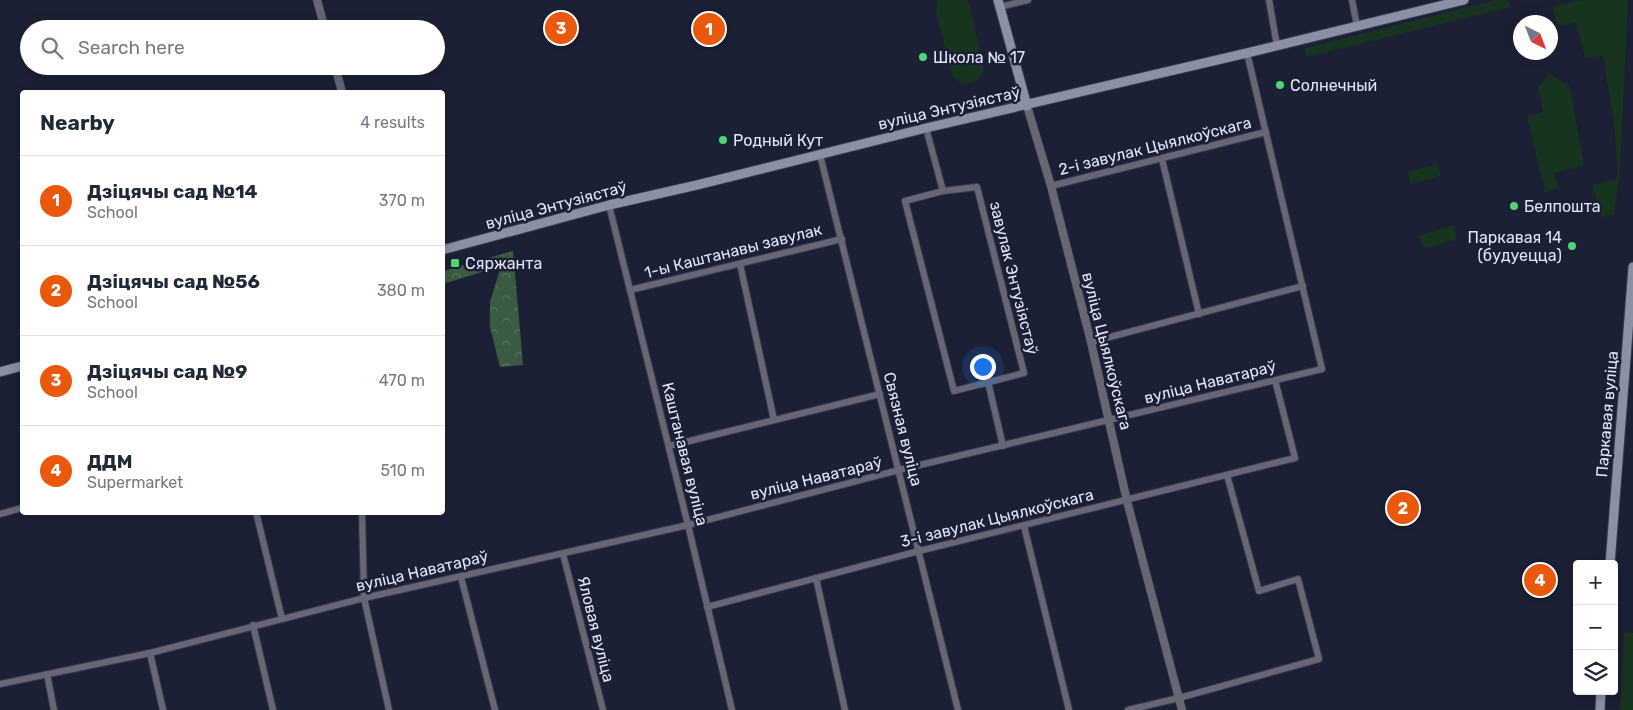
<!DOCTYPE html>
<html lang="en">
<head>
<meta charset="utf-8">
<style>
  :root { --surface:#fff; --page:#f2f2f3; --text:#1f2937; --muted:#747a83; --line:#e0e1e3; --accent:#ea580c }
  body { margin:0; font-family:Rubik,sans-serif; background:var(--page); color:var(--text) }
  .controls { position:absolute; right:15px; bottom:15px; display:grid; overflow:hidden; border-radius:5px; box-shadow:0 2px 12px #0003 }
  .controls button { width:45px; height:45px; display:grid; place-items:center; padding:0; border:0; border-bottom:1px solid var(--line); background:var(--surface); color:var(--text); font:25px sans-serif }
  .compass { position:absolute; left:1513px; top:15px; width:45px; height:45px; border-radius:50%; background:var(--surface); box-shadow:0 2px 12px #0003; rotate:138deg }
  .you { position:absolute; left:982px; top:366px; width:18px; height:18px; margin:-12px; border:4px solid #fff; border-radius:50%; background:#1a73e8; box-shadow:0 0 0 8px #1a73e833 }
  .badge { display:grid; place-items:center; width:32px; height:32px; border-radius:50%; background:var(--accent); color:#fff; font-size:16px; font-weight:700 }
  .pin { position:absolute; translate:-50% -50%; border:2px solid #fff; box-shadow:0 1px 5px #0006 }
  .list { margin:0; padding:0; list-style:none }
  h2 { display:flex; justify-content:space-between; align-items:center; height:65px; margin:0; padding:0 20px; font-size:21px }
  h2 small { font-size:16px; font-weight:400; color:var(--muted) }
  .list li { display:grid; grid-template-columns:32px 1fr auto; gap:15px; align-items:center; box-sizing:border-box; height:90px; padding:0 20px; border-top:1px solid var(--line) }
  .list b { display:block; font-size:19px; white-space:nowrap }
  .list p { margin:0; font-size:16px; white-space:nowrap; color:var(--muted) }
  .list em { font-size:16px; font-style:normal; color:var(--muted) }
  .icon { flex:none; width:28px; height:28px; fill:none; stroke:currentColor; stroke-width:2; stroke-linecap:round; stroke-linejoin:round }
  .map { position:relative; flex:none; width:1633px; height:710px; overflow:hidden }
  .search { position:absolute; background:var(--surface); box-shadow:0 2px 12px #0003; left:20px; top:20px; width:425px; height:55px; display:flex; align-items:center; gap:12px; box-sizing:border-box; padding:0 18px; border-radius:28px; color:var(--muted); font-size:19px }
  .panel { position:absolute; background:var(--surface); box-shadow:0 2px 12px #0003; left:20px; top:90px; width:425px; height:425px; border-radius:5px }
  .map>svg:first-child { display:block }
  .green { fill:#17341e }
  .forest { fill:url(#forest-crowns) }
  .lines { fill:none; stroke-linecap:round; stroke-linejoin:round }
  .minor-casing { stroke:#373c50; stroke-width:8 }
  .tertiary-casing { stroke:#373c50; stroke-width:9 }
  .secondary-casing { stroke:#373c50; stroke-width:11 }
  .minor { stroke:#656874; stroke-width:6 }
  .tertiary { stroke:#656874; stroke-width:8 }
  .secondary { stroke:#8b90a3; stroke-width:9 }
  .poi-dot { fill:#4ed676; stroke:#1b2035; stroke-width:2 }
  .labels { text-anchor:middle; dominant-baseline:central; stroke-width:5; stroke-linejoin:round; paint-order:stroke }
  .poi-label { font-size:16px; fill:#e1e5f4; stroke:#1b2035; text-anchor:start }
  .street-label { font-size:16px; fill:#e1e5f4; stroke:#1b2035 }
</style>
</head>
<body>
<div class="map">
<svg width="1633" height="710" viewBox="0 0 1633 710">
  <defs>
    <pattern id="forest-crowns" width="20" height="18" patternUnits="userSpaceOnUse" patternTransform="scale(1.25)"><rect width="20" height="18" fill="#3a5b41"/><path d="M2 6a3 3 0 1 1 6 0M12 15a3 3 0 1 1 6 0" fill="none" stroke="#56725d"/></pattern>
  </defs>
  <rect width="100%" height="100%" fill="#1b2035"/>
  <!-- green -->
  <g class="green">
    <path d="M 937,0 L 968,0 L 984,67 C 982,85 962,89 952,75 L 936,11 Z"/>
    <polygon points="1496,0 1507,0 1511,7 1306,57 1305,48"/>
    <polygon points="1581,0 1628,0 1620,168 1614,215 1601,217 1592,185 1616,179 1618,175 1614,124 1603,56 1585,58 1576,22 1558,26 1552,7"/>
    <polygon points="1550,74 1570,87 1584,166 1554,173 1558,188 1545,192 1527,116 1543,112 1538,87"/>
    <polygon points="1437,164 1441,176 1411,184 1408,172"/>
    <polygon points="1453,225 1457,239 1423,249 1419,236"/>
    <polygon points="1624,632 1633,633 1633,710 1620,710"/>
  </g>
  <!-- forest -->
  <polygon class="forest" points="513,251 523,365 500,367 490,327 490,302 501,266 443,284 443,271"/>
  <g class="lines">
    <defs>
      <g id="minor">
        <polyline points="1269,0 1277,46"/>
        <polyline points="1352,0 1357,26"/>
        <polyline points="1000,7 1028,0"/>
        <polyline points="926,128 943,191"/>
        <polyline points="820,155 958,710"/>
        <polyline points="1162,159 1199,314"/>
        <polyline points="1051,186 1266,132"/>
        <polygon points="977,187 1024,373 954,391 905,201 943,191"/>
        <polyline points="609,205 688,525 732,710"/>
        <polyline points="740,264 774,420"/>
        <polyline points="630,290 842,239"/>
        <polyline points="1091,342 1303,286"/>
        <polyline points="988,382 1003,446"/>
        <polyline points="669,446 880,394"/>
        <polyline points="256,512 282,619"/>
        <polyline points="362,512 364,598 389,710"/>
        <polyline points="0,514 22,508"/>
        <polyline points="1024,526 1069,710"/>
        <polyline points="563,554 603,710"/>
        <polyline points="461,577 495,710"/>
        <polyline points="816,578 845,710"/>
        <polyline points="707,607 919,551 1295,458 1275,380"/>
        <polyline points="253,625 273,710"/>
        <polyline points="150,653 163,710"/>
        <polyline points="47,674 54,710"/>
        <polyline points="0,684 150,653 364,598 688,525 899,470 1322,369 1247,53"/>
        <polyline points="1128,710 1179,698 1319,659 1298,579 1259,591 1227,475"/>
      </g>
      <g id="tertiary">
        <polyline points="317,0 325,29"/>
        <polyline points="335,66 342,92"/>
        <polyline points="1027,106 1051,186 1091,342 1127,501 1182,710"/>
      </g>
      <g id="secondary">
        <polyline points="998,0 1027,106"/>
        <polyline points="442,250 609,205 697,185 926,128 1247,53 1464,0"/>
        <polyline points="0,372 22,366"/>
        <polyline points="1610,564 1633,267"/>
        <polyline points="1600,710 1601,691"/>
      </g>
    </defs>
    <!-- minor casing -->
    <use href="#minor" class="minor-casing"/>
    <!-- tertiary casing -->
    <use href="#tertiary" class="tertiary-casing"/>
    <!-- secondary casing -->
    <use href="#secondary" class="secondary-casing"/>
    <!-- minor -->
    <use href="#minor" class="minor"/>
    <!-- tertiary -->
    <use href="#tertiary" class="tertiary"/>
    <!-- secondary -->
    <use href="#secondary" class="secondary"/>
  </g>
  <!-- markers -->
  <g class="poi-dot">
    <circle cx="923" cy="57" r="5"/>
    <circle cx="1280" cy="85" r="5"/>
    <circle cx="723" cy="140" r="5"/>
    <circle cx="1514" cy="206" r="5"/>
    <circle cx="1572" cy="246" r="5"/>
    <rect x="450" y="258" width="10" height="10" rx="2.5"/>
  </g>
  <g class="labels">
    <!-- poi labels -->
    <g class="poi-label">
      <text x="933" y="57">Школа № 17</text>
      <text x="1290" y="85">Солнечный</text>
      <text x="733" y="140">Родный Кут</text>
      <text x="1524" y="206">Белпошта</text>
      <text x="1562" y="237" text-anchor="end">Паркавая 14<tspan x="1562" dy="18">(будуецца)</tspan></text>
      <text x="465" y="263">Сяржанта</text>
    </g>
    <!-- street labels -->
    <g class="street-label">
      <text transform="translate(949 108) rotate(-13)">вуліца Энтузіястаў</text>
      <text transform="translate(1155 146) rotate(-14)">2-і завулак Цыялкоўскага</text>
      <text transform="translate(556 205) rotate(-15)">вуліца Энтузіястаў</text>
      <text transform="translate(733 251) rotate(-14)">1-ы Каштанавы завулак</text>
      <text transform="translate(1014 278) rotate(76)">завулак Энтузіястаў</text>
      <text transform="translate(1107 351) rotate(76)">вуліца Цыялкоўскага</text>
      <text transform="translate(1210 382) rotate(-14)">вуліца Наватараў</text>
      <text transform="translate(1607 414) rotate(-85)">Паркавая вуліца</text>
      <text transform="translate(903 429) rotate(76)">Связная вуліца</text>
      <text transform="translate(685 454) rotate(76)">Каштанавая вуліца</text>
      <text transform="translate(816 478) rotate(-14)">вуліца Наватараў</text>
      <text transform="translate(997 518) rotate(-14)">3-і завулак Цыялкоўскага</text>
      <text transform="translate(422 571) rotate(-13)">вуліца Наватараў</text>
      <text transform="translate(596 629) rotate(76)">Яловая вуліца</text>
    </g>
  </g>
</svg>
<div class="controls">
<button>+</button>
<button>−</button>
<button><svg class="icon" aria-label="layers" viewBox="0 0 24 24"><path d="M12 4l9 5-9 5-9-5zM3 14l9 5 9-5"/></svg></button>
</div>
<svg class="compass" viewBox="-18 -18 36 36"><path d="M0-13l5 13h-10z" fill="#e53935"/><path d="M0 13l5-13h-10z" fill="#747a83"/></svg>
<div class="you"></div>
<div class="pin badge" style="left:709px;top:29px">1</div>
<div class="pin badge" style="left:1403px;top:508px">2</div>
<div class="pin badge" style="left:561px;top:28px">3</div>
<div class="pin badge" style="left:1540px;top:580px">4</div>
<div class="search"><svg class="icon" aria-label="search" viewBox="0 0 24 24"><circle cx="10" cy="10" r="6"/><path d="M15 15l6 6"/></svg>Search here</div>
<section class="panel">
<h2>Nearby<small>4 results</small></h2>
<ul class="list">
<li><span class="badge">1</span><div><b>Дзіцячы сад №14</b><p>School</p></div><em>370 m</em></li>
<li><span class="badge">2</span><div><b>Дзіцячы сад №56</b><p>School</p></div><em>380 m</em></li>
<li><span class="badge">3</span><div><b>Дзіцячы сад №9</b><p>School</p></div><em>470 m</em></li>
<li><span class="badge">4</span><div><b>ДДМ</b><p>Supermarket</p></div><em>510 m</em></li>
</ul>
</section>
</div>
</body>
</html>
